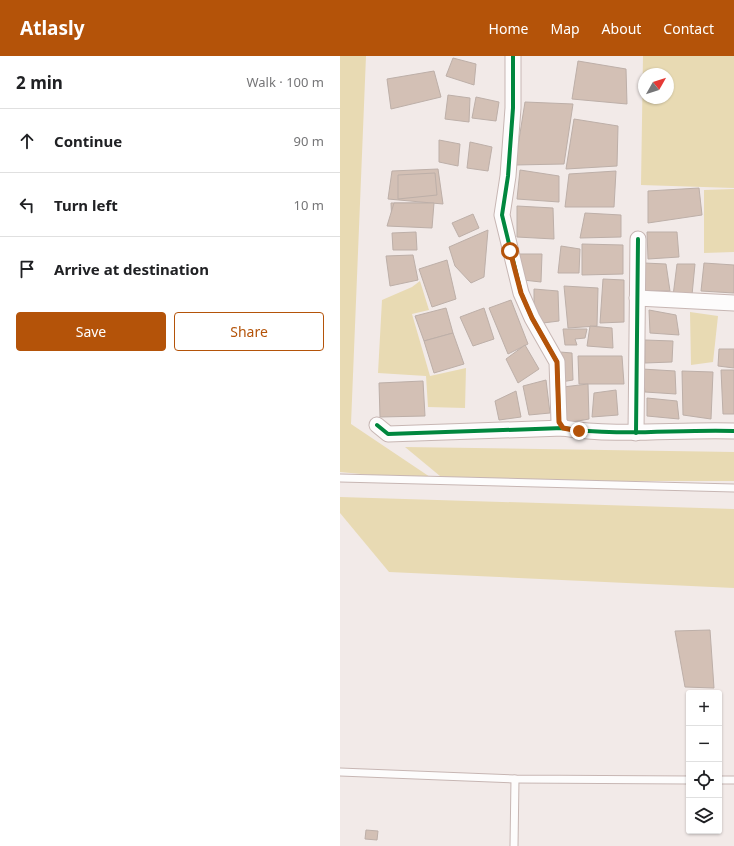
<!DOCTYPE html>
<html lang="en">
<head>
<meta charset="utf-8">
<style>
  :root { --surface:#fff; --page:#f2f2f2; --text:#202124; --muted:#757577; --line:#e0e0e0; --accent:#b45309 }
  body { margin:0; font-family:"Noto Sans",sans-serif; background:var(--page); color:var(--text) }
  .controls { position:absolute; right:12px; bottom:12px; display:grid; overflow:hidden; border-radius:4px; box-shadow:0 1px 3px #0004 }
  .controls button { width:36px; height:36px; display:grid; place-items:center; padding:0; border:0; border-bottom:1px solid var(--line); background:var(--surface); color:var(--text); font:20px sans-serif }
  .compass { position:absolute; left:298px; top:12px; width:36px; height:36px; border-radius:50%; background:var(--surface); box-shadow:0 1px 3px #0004; rotate:51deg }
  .stop { position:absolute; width:12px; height:12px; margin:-9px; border:3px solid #b45309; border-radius:50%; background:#fff }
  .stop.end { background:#b45309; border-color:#fff; box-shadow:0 1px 4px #0008 }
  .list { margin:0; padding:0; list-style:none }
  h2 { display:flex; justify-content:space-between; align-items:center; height:52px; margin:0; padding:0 16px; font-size:17px }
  h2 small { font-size:13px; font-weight:400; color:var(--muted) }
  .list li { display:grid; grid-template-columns:26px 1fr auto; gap:12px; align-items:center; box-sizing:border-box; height:64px; padding:0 16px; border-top:1px solid var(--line) }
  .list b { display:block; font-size:15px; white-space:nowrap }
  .list em { font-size:13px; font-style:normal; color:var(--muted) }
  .actions { display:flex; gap:8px; padding:12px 16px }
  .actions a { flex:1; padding:9px 0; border:1px solid var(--accent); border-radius:4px; text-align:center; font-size:14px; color:var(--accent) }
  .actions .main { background:var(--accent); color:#fff }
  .icon { flex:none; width:22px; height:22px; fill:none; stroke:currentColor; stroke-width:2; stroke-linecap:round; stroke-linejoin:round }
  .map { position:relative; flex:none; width:394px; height:790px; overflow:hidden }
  header { display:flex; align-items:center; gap:24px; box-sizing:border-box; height:56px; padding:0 20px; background:var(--accent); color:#fff }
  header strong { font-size:19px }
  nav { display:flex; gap:22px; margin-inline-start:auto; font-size:14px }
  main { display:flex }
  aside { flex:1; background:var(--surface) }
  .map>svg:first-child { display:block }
  .green { fill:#e8dab3; fill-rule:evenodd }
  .building { fill:#d3c0b5; stroke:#bdafa8 }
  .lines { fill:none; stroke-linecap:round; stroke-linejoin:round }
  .lane-casing { stroke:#c7b6b3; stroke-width:9 }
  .street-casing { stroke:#c7b6b3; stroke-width:17 }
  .lane { stroke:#fdfcfc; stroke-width:7 }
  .street { stroke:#fdfcfc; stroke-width:15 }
  .cycleway-casing { stroke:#fff; stroke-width:6 }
  .cycleway { stroke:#00873e; stroke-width:4 }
  .route { stroke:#b45309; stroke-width:5 }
</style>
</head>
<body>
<header>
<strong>Atlasly</strong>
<nav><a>Home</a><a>Map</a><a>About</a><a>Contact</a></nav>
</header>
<main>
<aside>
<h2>2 min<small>Walk · 100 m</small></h2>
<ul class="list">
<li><svg class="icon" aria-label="ahead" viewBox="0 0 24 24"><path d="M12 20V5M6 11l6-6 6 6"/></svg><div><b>Continue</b></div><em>90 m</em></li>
<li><svg class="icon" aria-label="left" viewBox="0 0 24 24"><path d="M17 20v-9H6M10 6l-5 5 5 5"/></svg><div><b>Turn left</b></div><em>10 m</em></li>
<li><svg class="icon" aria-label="arrive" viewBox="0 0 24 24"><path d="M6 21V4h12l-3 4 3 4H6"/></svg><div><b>Arrive at destination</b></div></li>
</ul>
<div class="actions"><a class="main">Save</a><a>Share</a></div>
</aside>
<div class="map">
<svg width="394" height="790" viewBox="0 0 394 790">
  <rect width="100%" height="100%" fill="#f2eae8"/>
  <!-- green -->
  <g class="green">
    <polygon points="0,0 26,0 11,368 96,425 0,416"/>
    <path d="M 303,0 L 394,0 L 394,132 L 301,129 ZM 304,18 L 328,18 L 328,42 L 304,42 Z"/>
    <polygon points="394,133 394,196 364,197 364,134"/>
    <polygon points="80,225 89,254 72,258 90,320 126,312 125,352 88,351 86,320 38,317 42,244 72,231"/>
    <polygon points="350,256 378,260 373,306 351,309"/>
    <polygon points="65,391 394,396 394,425 106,425"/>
    <polygon points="0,441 394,453 394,532 49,516 0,457"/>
  </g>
  <!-- building -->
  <g class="building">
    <polygon points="113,2 136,8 134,29 106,20"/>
    <polygon points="238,5 286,13 287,48 232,43"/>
    <polygon points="94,15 101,41 51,53 47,23"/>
    <polygon points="108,39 130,42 129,66 105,63"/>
    <polygon points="136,41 159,46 156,65 132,62"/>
    <polygon points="185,46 233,48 224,108 175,109"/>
    <polygon points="234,63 278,70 277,110 226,113"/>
    <polygon points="99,84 120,88 118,110 99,106"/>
    <polygon points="130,86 152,91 148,115 127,112"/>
    <polygon points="98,113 103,148 48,143 52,115"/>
    <polygon points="180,114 219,120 219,146 177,143"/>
    <polygon points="276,115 274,151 225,151 229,118"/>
    <polygon points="95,117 97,139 58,143 58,119"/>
    <polygon points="359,132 362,159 308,167 308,135"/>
    <polygon points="51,147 88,147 89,169 52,168"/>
    <polygon points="54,147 94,147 92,172 47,170"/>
    <polygon points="177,150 213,152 214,183 177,181"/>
    <polygon points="245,157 281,159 281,181 240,182"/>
    <polygon points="133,158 139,172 119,181 112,167"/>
    <polygon points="148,174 144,221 131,227 115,210 109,191"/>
    <polygon points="76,176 77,194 53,194 52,177"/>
    <polygon points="307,176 337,176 339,201 308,203"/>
    <polygon points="242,188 283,189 283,218 242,219"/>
    <polygon points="221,190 240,193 239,217 218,217"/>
    <polygon points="179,198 202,198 201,226 183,224"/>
    <polygon points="73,199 78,224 50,230 46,200"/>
    <polygon points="107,204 116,243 92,251 79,213"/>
    <polygon points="304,207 326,208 330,235 304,235"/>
    <polygon points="364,207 394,209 394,237 361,235"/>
    <polygon points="337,208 355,208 352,239 333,240"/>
    <polygon points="263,223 284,224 284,266 260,267"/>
    <polygon points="224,230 258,232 257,270 228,272"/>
    <polygon points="194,233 218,235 219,265 203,267 194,253"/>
    <polygon points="171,244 188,288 168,298 149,252"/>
    <polygon points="106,252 113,277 84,285 75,260"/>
    <polygon points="144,252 154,283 133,290 120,261"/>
    <polygon points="309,254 336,259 339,279 310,277"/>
    <polygon points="250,270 272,272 273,292 247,290"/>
    <polygon points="223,273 247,273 245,282 235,283 237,289 225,289"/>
    <polygon points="113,277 124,308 94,317 84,285"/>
    <polygon points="305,284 333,285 332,306 305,307"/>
    <polygon points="185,289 199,313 178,327 166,303"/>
    <polygon points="379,293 394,293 394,312 378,310"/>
    <polygon points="220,296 232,297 233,324 221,326"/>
    <polygon points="238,300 282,300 284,328 239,328"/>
    <polygon points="302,313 335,315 336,338 305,336"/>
    <polygon points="381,314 394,314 394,358 383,358"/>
    <polygon points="342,315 373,316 371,363 343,359"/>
    <polygon points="206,324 210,357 189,359 183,330"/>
    <polygon points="83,325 85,360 40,361 39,327"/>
    <polygon points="248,328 249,363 227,367 223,331"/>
    <polygon points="276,334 278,359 252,361 254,337"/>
    <polygon points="176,335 181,361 159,364 155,345"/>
    <polygon points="307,342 337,345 339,363 307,360"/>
    <polygon points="370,574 374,632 345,631 335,575"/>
    <polygon points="26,774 38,775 37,784 25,783"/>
  </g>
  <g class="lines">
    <defs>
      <g id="lane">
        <polyline points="0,422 394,432"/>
        <polyline points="0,716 175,723 349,724"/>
        <polyline points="379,724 394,724"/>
        <polyline points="174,790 175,723"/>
      </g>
      <g id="street">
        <polyline points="173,0 173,52 168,120 162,159 181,237 192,262 217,306 219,366 223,372"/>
        <polyline points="297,242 394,247"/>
        <path d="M 37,369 L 48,378 L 223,372 C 279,381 337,373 394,375"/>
        <polyline points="296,377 298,183"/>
      </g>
    </defs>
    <!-- lane casing -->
    <use href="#lane" class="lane-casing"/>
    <!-- street casing -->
    <use href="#street" class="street-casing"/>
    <!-- lane -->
    <use href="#lane" class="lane"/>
    <!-- street -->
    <use href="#street" class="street"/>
    <defs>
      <g id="cycleway">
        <polyline points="173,0 173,52 168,120 162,159 181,237 192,262 217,306 219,366 223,372"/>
        <path d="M 37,369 L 48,378 L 223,372 C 279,381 337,373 394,375"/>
        <polyline points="296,377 298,183"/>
      </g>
    </defs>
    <!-- cycleway casing -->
    <use href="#cycleway" class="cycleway-casing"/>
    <!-- cycleway -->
    <use href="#cycleway" class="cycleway"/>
  </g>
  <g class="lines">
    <!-- route -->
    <polyline class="route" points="170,195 181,237 192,262 217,306 219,366 223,372 239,375"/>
  </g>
</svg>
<div class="controls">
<button>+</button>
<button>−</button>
<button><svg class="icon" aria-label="locate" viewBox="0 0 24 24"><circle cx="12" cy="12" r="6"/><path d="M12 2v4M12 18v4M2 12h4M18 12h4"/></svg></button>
<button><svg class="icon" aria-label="layers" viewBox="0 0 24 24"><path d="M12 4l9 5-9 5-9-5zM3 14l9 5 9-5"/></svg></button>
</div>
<svg class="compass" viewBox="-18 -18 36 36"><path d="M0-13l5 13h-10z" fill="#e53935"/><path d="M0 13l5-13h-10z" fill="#757577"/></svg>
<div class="stop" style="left:170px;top:195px"></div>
<div class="stop end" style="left:239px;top:375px"></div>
</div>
</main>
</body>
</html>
